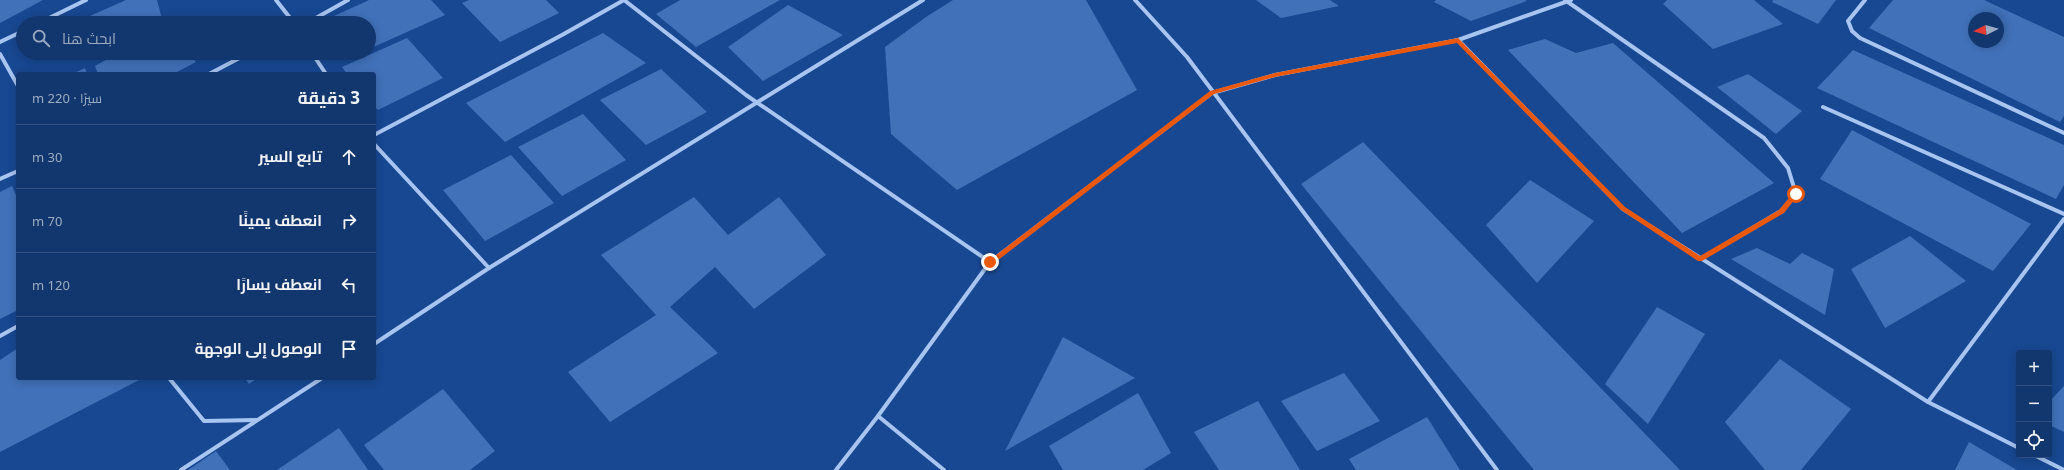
<!DOCTYPE html>
<html lang="ar">
<head>
<meta charset="utf-8">
<style>
  :root { --surface:#12366e; --page:#1f4176; --text:#f1f3f6; --muted:#9cabc2; --line:#315081 }
  body { margin:0; font-family:"Noto Sans",Cairo,sans-serif; background:var(--page); color:var(--text); direction:rtl }
  .controls { position:absolute; right:12px; bottom:12px; display:grid; overflow:hidden; border-radius:4px; box-shadow:0 2px 10px #0003 }
  .controls button { width:36px; height:36px; display:grid; place-items:center; padding:0; border:0; border-bottom:1px solid var(--line); background:var(--surface); color:var(--text); font:20px sans-serif }
  .compass { position:absolute; left:1968px; top:12px; width:36px; height:36px; border-radius:50%; background:var(--surface); box-shadow:0 2px 10px #0003; rotate:264deg }
  .stop { position:absolute; width:12px; height:12px; margin:-9px; border:3px solid #ea580c; border-radius:50%; background:#fff }
  .stop.end { background:#ea580c; border-color:#fff; box-shadow:0 1px 4px #0008 }
  .list { margin:0; padding:0; list-style:none }
  h2 { display:flex; justify-content:space-between; align-items:center; height:52px; margin:0; padding:0 16px; font-size:17px }
  h2 small { font-size:13px; font-weight:400; color:var(--muted) }
  .list li { display:grid; grid-template-columns:26px 1fr auto; gap:12px; align-items:center; box-sizing:border-box; height:64px; padding:0 16px; border-top:1px solid var(--line) }
  .list b { display:block; font-size:15px; white-space:nowrap }
  .list em { font-size:13px; font-style:normal; color:var(--muted) }
  .icon { flex:none; width:22px; height:22px; fill:none; stroke:currentColor; stroke-width:2; stroke-linecap:round; stroke-linejoin:round }
  .map { position:relative; flex:none; width:2064px; height:470px; overflow:hidden; direction:ltr }
  .search { position:absolute; background:var(--surface); box-shadow:0 2px 10px #0003; left:16px; top:16px; width:360px; height:44px; display:flex; align-items:center; gap:10px; box-sizing:border-box; padding:0 14px; border-radius:22px; color:var(--muted); font-size:15px }
  .panel { position:absolute; background:var(--surface); box-shadow:0 2px 10px #0003; left:16px; top:72px; width:360px; height:308px; border-radius:4px; direction:rtl }
  .map>svg:first-child { display:block }
  .building { fill:#4171b9; fill-rule:evenodd }
  .lines { fill:none; stroke-linecap:round; stroke-linejoin:round }
  .minor { stroke:#a7c5f0; stroke-width:4 }
  .route { fill:#ea580c }
</style>
</head>
<body>
<div class="map">
<svg width="2064" height="470" viewBox="0 0 2064 470">
  <rect width="100%" height="100%" fill="#184892"/>
  <!-- building -->
  <g class="building">
    <polygon points="0,0 43,0 0,23"/>
    <polygon points="126,0 157,0 163,23 74,23"/>
    <polygon points="369,0 431,0 445,15 369,49 369,23 321,22"/>
    <polygon points="469,0 546,0 559,13 500,42 462,3"/>
    <polygon points="680,0 780,0 696,47 656,14"/>
    <polygon points="953,0 1086,0 1137,90 957,190 891,134 885,47 926,17"/>
    <polygon points="1256,0 1330,0 1339,6 1281,18"/>
    <polygon points="1436,0 1525,0 1527,1 1471,21 1434,2"/>
    <polygon points="1667,0 1754,0 1783,24 1713,49 1663,4"/>
    <polygon points="1773,0 1836,0 1818,24 1772,2"/>
    <path d="M 1893,0 L 1984,0 L 2064,37 L 2064,116 L 2060,122 L 1869,28 ZM 1974,18 L 1998,18 L 1998,42 L 1974,42 Z"/>
    <polygon points="788,5 843,35 763,81 728,47"/>
    <polygon points="603,33 646,63 505,142 466,103"/>
    <polygon points="407,38 443,78 378,110 374,106 374,74 347,74 342,67"/>
    <polygon points="1545,39 1576,53 1613,43 1774,183 1682,233 1508,50"/>
    <polygon points="1853,50 2064,145 2064,185 2056,199 1817,88"/>
    <polygon points="93,53 107,53 96,58"/>
    <polygon points="118,53 188,53 196,62 173,74 98,74 95,66"/>
    <polygon points="85,68 87,74 72,74"/>
    <polygon points="661,69 707,112 646,145 600,100"/>
    <polygon points="1748,74 1802,111 1776,134 1717,87"/>
    <polygon points="583,114 626,160 562,196 518,147"/>
    <polygon points="1852,130 2031,224 1993,271 1820,179"/>
    <polygon points="1363,142 1680,470 1534,470 1301,184"/>
    <polygon points="511,155 554,203 485,241 443,190"/>
    <polygon points="1530,180 1594,221 1537,283 1486,225"/>
    <polygon points="12,186 18,200 18,310 0,319 0,192"/>
    <polygon points="694,197 728,235 779,197 826,255 754,309 715,267 670,307 718,353 610,422 568,372 656,315 601,255"/>
    <polygon points="1910,236 1966,281 1885,328 1851,269"/>
    <polygon points="1757,248 1790,264 1802,253 1834,269 1825,315 1731,259"/>
    <polygon points="1657,307 1705,334 1648,424 1605,384"/>
    <polygon points="1063,337 1135,378 1005,451"/>
    <polygon points="18,348 18,378 143,378 0,452 0,360"/>
    <polygon points="1780,359 1851,409 1801,470 1765,470 1725,422"/>
    <polygon points="1344,373 1380,421 1317,451 1281,401"/>
    <polygon points="245,378 258,378 249,384"/>
    <polygon points="2064,386 2064,432 2049,425 2049,402"/>
    <polygon points="443,389 495,451 470,470 384,470 364,445"/>
    <polygon points="1138,393 1171,453 1143,470 1063,470 1049,446"/>
    <polygon points="1258,401 1300,470 1219,470 1194,432"/>
    <polygon points="1427,417 1460,470 1356,470 1349,459"/>
    <polygon points="339,428 368,470 277,470"/>
    <polygon points="1969,442 2017,470 1955,470"/>
    <polygon points="216,451 230,470 188,470"/>
  </g>
  <g class="lines">
    <!-- minor -->
    <g class="minor">
      <polyline points="276,0 294,23"/>
      <polyline points="624,0 746,95 990,262"/>
      <polyline points="1135,0 1187,57 1497,470"/>
      <polyline points="1565,0 1764,138 1788,168 1796,194 1781,211 1700,259"/>
      <polyline points="1865,0 1848,21 1852,31 1860,38 2064,133"/>
      <polyline points="39,23 86,0"/>
      <polyline points="307,23 348,0"/>
      <polyline points="1458,40 1623,209 1928,402 2019,448"/>
      <polyline points="0,42 23,31"/>
      <polyline points="312,53 326,74"/>
      <polyline points="0,54 18,86"/>
      <polyline points="209,74 249,53"/>
      <polyline points="1823,107 2064,214"/>
      <polyline points="374,135 562,35 624,0"/>
      <polyline points="374,144 489,268"/>
      <polyline points="0,179 18,171"/>
      <polyline points="0,336 18,326"/>
      <polyline points="374,344 489,268 923,0"/>
      <polyline points="169,378 204,421 256,420"/>
      <polyline points="1928,402 2064,219"/>
      <polyline points="878,416 944,470"/>
      <polyline points="2034,455 2064,470"/>
      <polyline points="181,470 322,378"/>
      <polyline points="836,470 878,416 990,262 1212,93 1275,75 1458,40 1571,0"/>
    </g>
  </g>
  <!-- route -->
  <polygon class="route" points="1458,38 1625,207 1700,256 1779,210 1793,193 1799,194 1784,213 1702,261 1698,261 1621,210 1457,43 1275,77 1214,94 993,264 988,264 987,262 1210,91 1275,73"/>
</svg>
<div class="controls">
<button>+</button>
<button>−</button>
<button><svg class="icon" aria-label="locate" viewBox="0 0 24 24"><circle cx="12" cy="12" r="6"/><path d="M12 2v4M12 18v4M2 12h4M18 12h4"/></svg></button>
</div>
<svg class="compass" viewBox="-18 -18 36 36"><path d="M0-13l5 13h-10z" fill="#e53935"/><path d="M0 13l5-13h-10z" fill="#9cabc2"/></svg>
<div class="stop" style="left:1796px;top:194px"></div>
<div class="stop end" style="left:990px;top:262px"></div>
<div class="search"><svg class="icon" aria-label="search" viewBox="0 0 24 24"><circle cx="10" cy="10" r="6"/><path d="M15 15l6 6"/></svg>ابحث هنا</div>
<section class="panel">
<h2>3 دقيقة<small>سيرًا · 220 m</small></h2>
<ul class="list">
<li><svg class="icon" aria-label="ahead" viewBox="0 0 24 24"><path d="M12 20V5M6 11l6-6 6 6"/></svg><div><b>تابع السير</b></div><em>30 m</em></li>
<li><svg class="icon" aria-label="right" viewBox="0 0 24 24"><path d="M7 20v-9h11M14 6l5 5-5 5"/></svg><div><b>انعطف يمينًا</b></div><em>70 m</em></li>
<li><svg class="icon" aria-label="left" viewBox="0 0 24 24"><path d="M17 20v-9H6M10 6l-5 5 5 5"/></svg><div><b>انعطف يسارًا</b></div><em>120 m</em></li>
<li><svg class="icon" aria-label="arrive" viewBox="0 0 24 24"><path d="M6 21V4h12l-3 4 3 4H6"/></svg><div><b>الوصول إلى الوجهة</b></div></li>
</ul>
</section>
</div>
</body>
</html>
